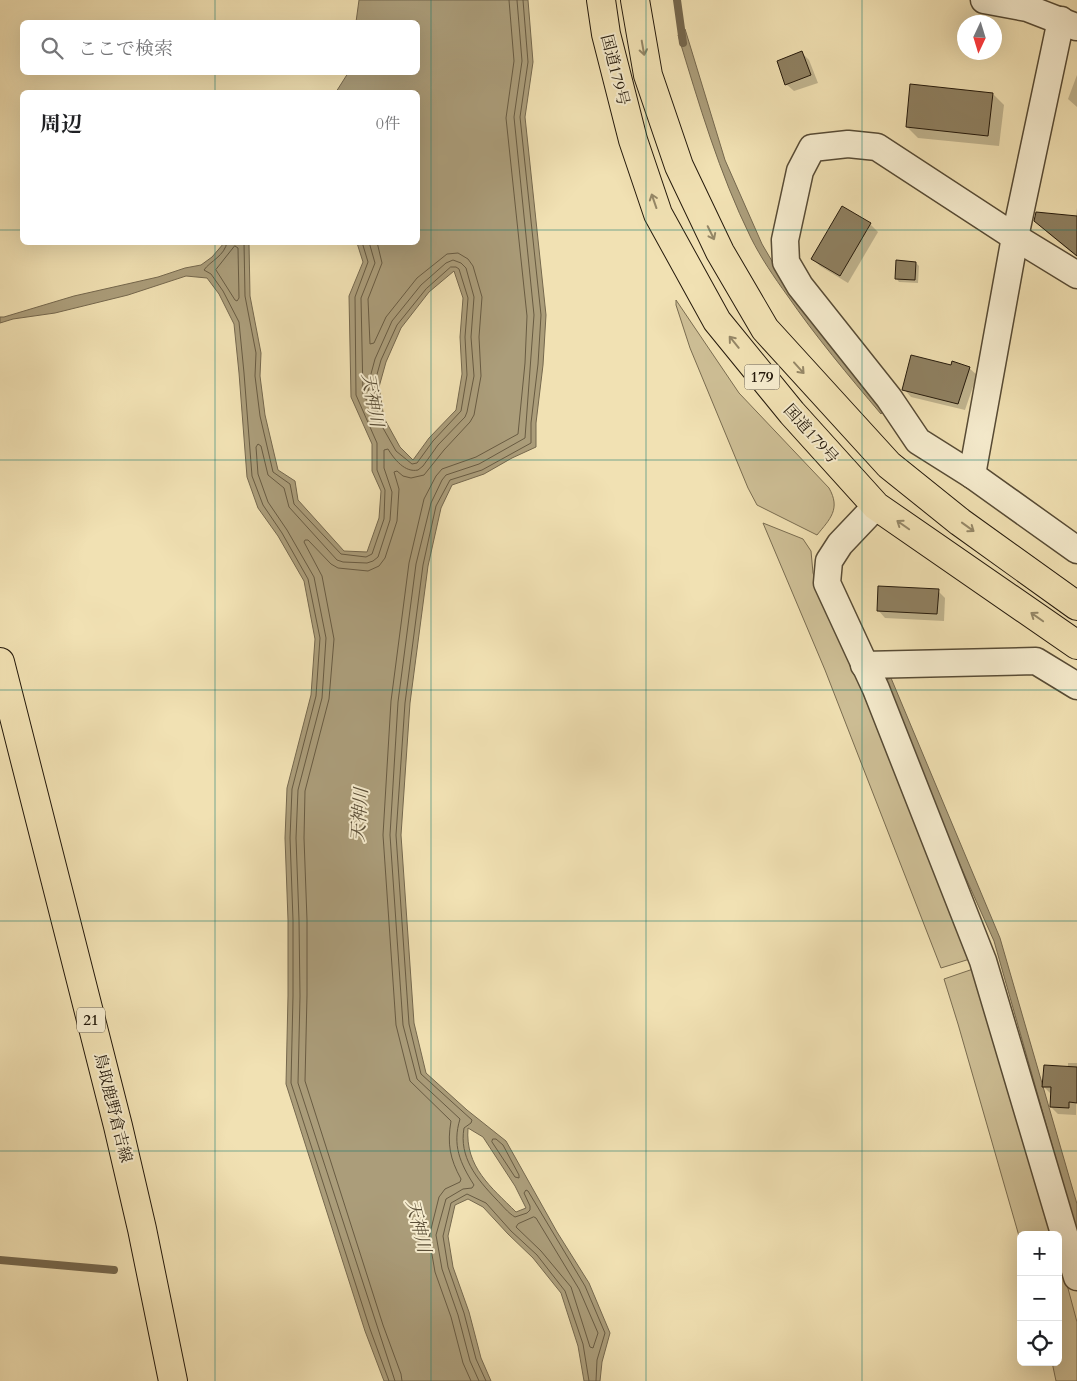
<!DOCTYPE html>
<html lang="ja">
<head>
<meta charset="utf-8">
<style>
  :root { --surface:#fff; --page:#f6f6f6; --text:#202124; --muted:#757577; --line:#e0e0e0 }
  body { margin:0; font-family:Cardo,"Noto Serif JP",serif; background:var(--page); color:var(--text) }
  .controls { position:absolute; right:15px; bottom:15px; display:grid; overflow:hidden; border-radius:8px; box-shadow:0 5px 20px #0002 }
  .controls button { width:45px; height:45px; display:grid; place-items:center; padding:0; border:0; border-bottom:1px solid var(--line); background:var(--surface); color:var(--text); font:25px sans-serif }
  .compass { position:absolute; left:957px; top:15px; width:45px; height:45px; border-radius:50%; background:var(--surface); box-shadow:0 5px 20px #0002; rotate:184deg }
  .list { margin:0; padding:0; list-style:none }
  h2 { display:flex; justify-content:space-between; align-items:center; height:65px; margin:0; padding:0 20px; font-size:21px }
  h2 small { font-size:16px; font-weight:400; color:var(--muted) }
  .icon { flex:none; width:28px; height:28px; fill:none; stroke:currentColor; stroke-width:2; stroke-linecap:round; stroke-linejoin:round }
  .map { position:relative; flex:none; width:1077px; height:1381px; overflow:hidden }
  .search { position:absolute; background:var(--surface); box-shadow:0 5px 20px #0002; left:20px; top:20px; width:400px; height:55px; display:flex; align-items:center; gap:12px; box-sizing:border-box; padding:0 18px; border-radius:8px; color:var(--muted); font-size:19px }
  .panel { position:absolute; background:var(--surface); box-shadow:0 5px 20px #0002; left:20px; top:90px; width:400px; height:155px; border-radius:8px }
  .map>svg:first-child { display:block }
  .green { fill:#cebf96; stroke:#796c50 }
  .water { fill:#ab9d7a; stroke:#75684e; fill-rule:evenodd }
  .shadow { fill:#0003 }
  .lines { fill:none; stroke-linecap:round; stroke-linejoin:round }
  .shore { stroke:#685b42; stroke-width:1 }
  .stream { stroke:#75684e; stroke-width:8 }
  .building { fill:#8f8162; stroke:#24190b }
  .minor-casing { stroke:#574b35; stroke-width:29 }
  .primary-casing { stroke:#24190b; stroke-width:30 }
  .trunk-casing { stroke:#24190b; stroke-width:30 }
  .minor { stroke:#f6ecce; stroke-width:26 }
  .primary { stroke:#f1e1b3; stroke-width:28 }
  .trunk { stroke:#f1e1b3; stroke-width:28 }
  .oneway { stroke:#958767 }
  .grid { fill:none; stroke:#0f766e; stroke-width:1; stroke-opacity:0.55 }
  .labels { text-anchor:middle; dominant-baseline:central; stroke-width:4; stroke-linejoin:round; paint-order:stroke }
  .shield { fill:#f6ecce; stroke:#635846; stroke-width:1 }
  .shield-label { font-size:15px; font-weight:bold; fill:#24190b }
  .street-label { font-size:16px; fill:#24190b; stroke:#f6ecce }
  .water-label { font-size:18px; font-style:italic; fill:#5a4e37; stroke:#f6ecce }
</style>
</head>
<body>
<div class="map">
<svg width="1077" height="1381" viewBox="0 0 1077 1381">
  <rect width="100%" height="100%" fill="#f1e1b3"/>
  <filter id="stains"><feTurbulence type="fractalNoise" baseFrequency=".004" numOctaves="4"/><feColorMatrix values="0 0 0 0 .2 0 0 0 0 .09 0 0 0 0 .02 0 0 0 .5 -.17"/></filter>
  <radialGradient id="worn" r=".72"><stop offset=".6" stop-color="#630" stop-opacity="0"/><stop offset="1" stop-color="#630" stop-opacity=".3"/></radialGradient>
  <!-- green -->
  <g class="green">
    <path d="M 676,300 L 739,393 L 829,488 C 841,509 830,519 817,535 L 757,505 L 748,488 L 690,348 L 676,305 Z"/>
    <polygon points="763,523 803,539 811,551 813,573 973,958 941,968 825,670"/>
    <polygon points="976,968 1054,1235 1021,1235 1021,1243 958,1024 944,979"/>
    <polygon points="1058,1251 1077,1322 1077,1381 1056,1381 1052,1362 1058,1362"/>
  </g>
  <!-- water -->
  <g class="water">
    <path d="M 359,0 L 528,0 L 533,62 L 525,117 L 546,315 L 543,365 L 536,423 L 536,447 L 512,458 L 484,474 L 452,485 L 441,508 L 428,566 L 410,703 L 401,835 L 414,1023 L 426,1073 L 467,1110 L 506,1141 L 557,1232 L 589,1283 L 610,1333 L 602,1362 L 600,1381 L 584,1381 L 578,1346 L 561,1293 L 533,1258 L 508,1234 L 483,1207 L 468,1199 L 455,1205 L 448,1236 L 453,1267 L 469,1312 L 481,1358 L 491,1381 L 384,1381 L 365,1331 L 286,1084 L 288,996 L 288,920 L 285,838 L 287,788 L 311,695 L 315,639 L 304,581 L 278,536 L 258,508 L 247,477 L 239,373 L 234,324 L 219,294 L 207,278 L 186,276 L 128,295 L 55,313 L 13,319 L 0,323 L 0,317 L 4,317 L 74,296 L 158,277 L 185,268 L 201,265 L 212,257 L 224,243 L 249,243 L 250,296 L 261,353 L 260,376 L 265,415 L 278,470 L 295,481 L 298,500 L 344,551 L 367,552 L 379,518 L 381,491 L 372,471 L 372,444 L 351,397 L 349,296 L 363,262 L 357,243 L 418,242 L 418,92 L 336,92 L 348,73 L 418,72 L 418,22 L 356,22 ZM 454,271 L 463,298 L 460,337 L 462,374 L 456,410 L 429,438 L 413,460 L 400,447 L 384,418 L 379,387 L 386,362 L 401,328 L 429,292 ZM 468,1128 L 483,1137 L 515,1186 L 526,1208 L 516,1212 C 491,1187 465,1167 468,1128 Z"/>
    <path d="M 685,29 L 725,160 L 762,244 L 779,273 L 885,409 L 881,414 C 848,375 816,337 787,295 C 774,277 761,258 751,238 C 719,173 699,104 678,35 Z"/>
    <polygon points="891,678 1000,938 1077,1204 1077,1233 994,941 928,793 882,682"/>
  </g>
  <!-- shadow -->
  <g class="shadow">
    <polygon points="802,53 809,60 818,83 794,91 786,84"/>
    <polygon points="1077,75 1077,107 1068,99"/>
    <polygon points="993,94 1004,105 999,146 918,138 907,127"/>
    <polygon points="842,208 870,224 878,232 848,283 820,266 813,259"/>
    <polygon points="1077,208 1077,257 1049,234 1035,220 1076,217"/>
    <polygon points="916,263 919,266 918,283 899,282 896,278"/>
    <polygon points="952,366 969,368 977,375 965,410 911,397 904,389"/>
    <polygon points="938,591 945,598 944,621 885,618 878,610"/>
    <polygon points="1068,1063 1077,1063 1076,1115 1058,1114 1051,1107 1052,1095 1044,1087 1068,1067"/>
  </g>
  <g class="lines">
    <!-- shore -->
    <g class="shore">
      <path d="M 523,0 L 528,62 L 520,117 L 541,315 L 538,364 L 531,423 L 531,443 L 482,470 L 450,480 L 436,506 L 423,565 L 405,703 L 396,835 L 409,1024 L 421,1074 L 472,1120 L 471,1123 L 464,1128 C 459,1157 476,1178 496,1199 C 502,1205 508,1213 515,1217 L 527,1213 L 530,1210 L 530,1206 L 524,1193 L 526,1190 L 528,1191 L 585,1286 L 605,1333 L 597,1360 L 596,1381"/>
      <path d="M 227,242 C 225,256 210,261 204,270 L 211,274 L 223,291 L 239,322 L 244,373 L 252,476 L 263,505 L 282,533 L 308,579 L 320,638 L 316,696 L 292,789 L 290,838 L 293,920 L 293,996 L 291,1083 L 370,1329 L 389,1381"/>
      <polyline points="244,242 245,296 256,353 255,376 260,416 273,472 290,484 294,504 341,554 366,557 372,554 384,519 385,490 377,470 377,443 356,395 355,297 368,262 362,242"/>
      <path d="M 369,242 L 375,263 L 361,298 L 363,394 L 364,398 L 367,400 L 369,398 L 368,385 L 375,359 L 392,321 L 421,285 L 446,263 L 453,260 L 461,263 L 466,268 L 474,297 L 471,337 L 474,376 L 467,412 L 465,417 L 438,445 L 423,466 L 418,470 C 405,473 394,459 388,449 L 384,450 L 384,468 L 392,492 L 390,520 L 378,557 L 373,561 L 367,563 L 343,562 L 337,560 L 289,507 L 284,488 L 268,475 L 261,446 L 258,444 L 256,447 L 258,474 L 268,502 L 287,530 L 314,577 L 326,638 L 322,698 L 298,790 L 296,838 L 299,920 L 300,996 L 298,1083 L 395,1381"/>
      <polyline points="377,242 382,263 368,299 370,344 374,343 386,317 417,278 447,254 458,253 468,259 473,266 482,297 479,337 481,376 474,415 470,422 444,450 424,475 411,478 403,476 397,471 394,472 399,489 397,521 385,558 379,566 368,571 338,568 331,564 308,540 305,540 304,542 322,576 334,639 329,699 305,791 304,838 307,920 307,995 305,1081 383,1325 401,1374 402,1381"/>
      <polygon points="235,246 238,248 239,298 237,301 235,300 216,270"/>
      <polygon points="451,267 456,267 459,269 468,298 465,337 467,375 461,411 433,441 417,463 412,464 396,451 379,421 374,385 381,360 397,325 426,289"/>
      <polygon points="493,1139 496,1139 503,1145 519,1175 519,1178 515,1177 492,1142"/>
      <polygon points="534,1217 536,1218 579,1289 598,1333 593,1348 590,1347 571,1287 541,1251 516,1227 518,1224"/>
      <path d="M 471,1381 L 463,1363 L 451,1317 L 435,1272 L 429,1237 L 439,1197 L 445,1189 L 460,1182 L 461,1179 C 450,1159 447,1144 451,1121 L 410,1081 L 396,1025 L 383,835 L 391,701 L 409,563 L 424,499 L 436,476 L 442,469 L 476,457 L 518,434 L 525,363 L 527,316 L 506,118 L 514,61 L 509,0"/>
      <path d="M 479,1381 L 470,1361 L 458,1315 L 442,1269 L 436,1235 L 446,1199 L 463,1189 L 472,1188 L 474,1185 C 460,1163 452,1145 460,1119 L 417,1079 L 403,1025 L 390,835 L 398,702 L 416,564 L 431,503 L 442,480 L 446,475 L 479,464 L 525,438 L 534,315 L 514,117 L 522,61 L 517,0"/>
      <polyline points="486,1381 476,1359 464,1313 448,1267 443,1236 451,1203 467,1194 486,1203 511,1231 537,1255 565,1291 583,1344 589,1381"/>
    </g>
    <!-- stream -->
    <g class="stream">
      <polyline points="677,0 683,43"/>
      <polyline points="0,1260 114,1270"/>
    </g>
  </g>
  <!-- building -->
  <g class="building">
    <polygon points="802,51 811,75 785,85 777,61"/>
    <polygon points="910,84 993,93 988,136 906,127"/>
    <polygon points="842,206 871,223 840,276 811,259"/>
    <polygon points="1036,212 1077,216 1077,256 1034,221"/>
    <polygon points="896,260 916,262 915,280 895,279"/>
    <polygon points="911,355 951,365 952,361 970,367 958,404 902,390"/>
    <polygon points="878,586 939,589 937,614 877,611"/>
    <polygon points="1044,1065 1077,1067 1077,1103 1069,1102 1069,1108 1050,1107 1051,1087 1042,1087"/>
  </g>
  <g class="lines">
    <defs>
      <g id="minor">
        <polyline points="984,0 1027,8 1076,27"/>
        <polyline points="1077,275 1015,237 877,147 848,144 812,148 800,171 785,240 786,262 800,286 889,398 918,441 972,475 1077,550"/>
        <polyline points="972,475 1015,237 1061,20"/>
        <polyline points="876,506 840,544 829,561 827,583 876,689 983,961 1077,1277"/>
        <polyline points="864,665 1036,661 1077,686"/>
      </g>
      <polyline id="primary" points="0,662 118,1126 142,1229 173,1381"/>
      <g id="trunk">
        <polyline points="601,0 606,34 633,140 658,214 717,321 792,413 876,506 1077,645"/>
        <polyline points="635,0 648,75 679,166 720,252 765,329 889,465 960,522 1077,606"/>
      </g>
    </defs>
    <!-- minor casing -->
    <use href="#minor" class="minor-casing"/>
    <!-- primary casing -->
    <use href="#primary" class="primary-casing"/>
    <!-- trunk casing -->
    <use href="#trunk" class="trunk-casing"/>
    <!-- minor -->
    <use href="#minor" class="minor"/>
    <!-- primary -->
    <use href="#primary" class="primary"/>
    <!-- trunk -->
    <use href="#trunk" class="trunk"/>
  </g>
  <!-- one-way arrows -->
  <defs><path id="oneway-shaft" d="M-6 0H5M1.5-3L5.5 0L1.5 3" fill="none" stroke-width="1.6" stroke-linecap="round" stroke-linejoin="round" transform="scale(1.25)"/></defs>
  <g class="oneway">
    <use href="#oneway-shaft" transform="translate(643 48) rotate(80)"/>
    <use href="#oneway-shaft" transform="translate(654 201) rotate(-109)"/>
    <use href="#oneway-shaft" transform="translate(711 233) rotate(64)"/>
    <use href="#oneway-shaft" transform="translate(734 342) rotate(-129)"/>
    <use href="#oneway-shaft" transform="translate(799 368) rotate(48)"/>
    <use href="#oneway-shaft" transform="translate(903 525) rotate(-145)"/>
    <use href="#oneway-shaft" transform="translate(968 527) rotate(36)"/>
    <use href="#oneway-shaft" transform="translate(1037 617) rotate(-145)"/>
  </g>
  <!-- grid -->
  <path class="grid" d="M 215,0 L 215,22M 431,0 L 431,1381M 646,0 L 646,1381M 862,0 L 862,1381M 215,72 L 215,92M 0,230 L 22,230M 418,230 L 1077,230M 215,242 L 215,1381M 0,460 L 1077,460M 0,690 L 1077,690M 0,921 L 1077,921M 0,1151 L 1077,1151"/>
  <g class="labels">
    <!-- shield labels -->
    <g class="shield">
      <rect x="744.5" y="364.5" width="35" height="25" rx="4"/>
      <rect x="77" y="1007.5" width="28" height="25" rx="4"/>
    </g>
    <g class="shield-label">
      <text x="762" y="377">179</text>
      <text x="91" y="1020">21</text>
    </g>
    <!-- street labels -->
    <g class="street-label">
      <text transform="translate(615 70) rotate(76)">国道179号</text>
      <text transform="translate(811 434) rotate(48)">国道179号</text>
      <text transform="translate(113 1108) rotate(76)">鳥取鹿野倉吉線</text>
    </g>
    <!-- water labels -->
    <g class="water-label">
      <text transform="translate(372 400) rotate(80)">天神川</text>
      <text transform="translate(360 815) rotate(-86)">天神川</text>
      <text transform="translate(418 1226) rotate(76)">天神川</text>
    </g>
  </g>
  <rect width="100%" height="100%" filter="url(#stains)"/>
  <rect width="100%" height="100%" fill="url(#worn)"/>
</svg>
<div class="controls">
<button>+</button>
<button>−</button>
<button><svg class="icon" aria-label="locate" viewBox="0 0 24 24"><circle cx="12" cy="12" r="6"/><path d="M12 2v4M12 18v4M2 12h4M18 12h4"/></svg></button>
</div>
<svg class="compass" viewBox="-18 -18 36 36"><path d="M0-13l5 13h-10z" fill="#e53935"/><path d="M0 13l5-13h-10z" fill="#757577"/></svg>
<div class="search"><svg class="icon" aria-label="search" viewBox="0 0 24 24"><circle cx="10" cy="10" r="6"/><path d="M15 15l6 6"/></svg>ここで検索</div>
<section class="panel">
<h2>周辺<small>0件</small></h2>
<ul class="list">
</ul>
</section>
</div>
</body>
</html>
